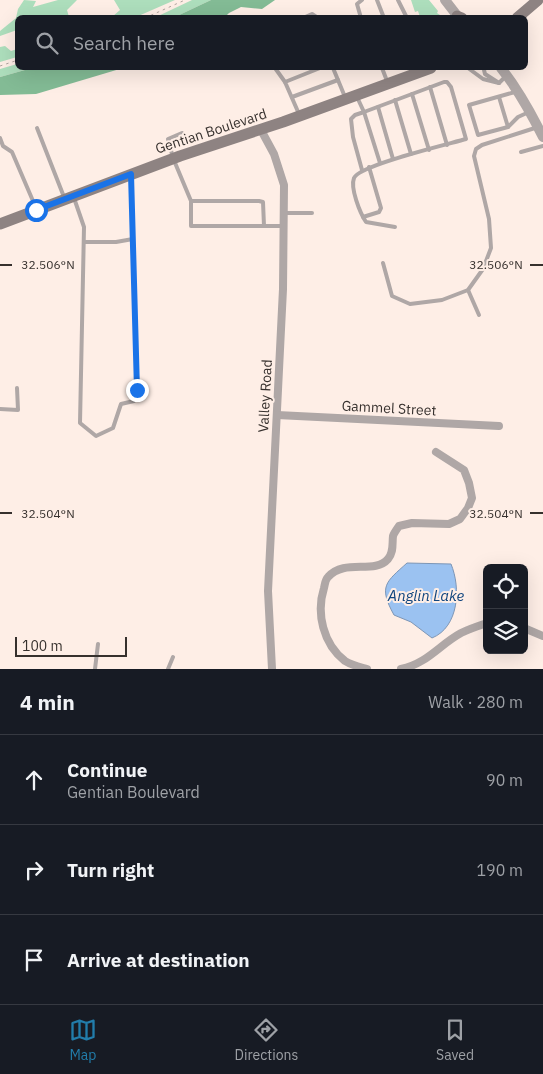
<!DOCTYPE html>
<html lang="en">
<head>
<meta charset="utf-8">
<style>
  :root { --surface:#171b24; --page:#20242c; --text:#f1f3f6; --muted:#9ea1a6; --line:#363941; --accent:#227dab }
  body { margin:0; font-family:"IBM Plex Sans",sans-serif; background:var(--page); color:var(--text) }
  .controls { position:absolute; right:15px; bottom:15px; display:grid; overflow:hidden; border-radius:8px; box-shadow:0 5px 20px #0002 }
  .controls button { width:45px; height:45px; display:grid; place-items:center; padding:0; border:0; border-bottom:1px solid var(--line); background:var(--surface); color:var(--text); font:25px sans-serif }
  .scale { position:absolute; left:15px; bottom:12px; width:112px; box-sizing:border-box; padding-left:5px; border:2px solid #36302d; border-top:0; font-size:14px; line-height:18px; white-space:nowrap; color:#36302d; -webkit-text-stroke:4px #feeee6; paint-order:stroke }
  .stop { position:absolute; width:15px; height:15px; margin:-11px; border:4px solid #1a73e8; border-radius:50%; background:#fff }
  .stop.end { background:#1a73e8; border-color:#fff; box-shadow:0 1px 5px #0008 }
  .list { margin:0; padding:0; list-style:none }
  h2 { display:flex; justify-content:space-between; align-items:center; height:65px; margin:0; padding:0 20px; font-size:21px }
  h2 small { font-size:16px; font-weight:400; color:var(--muted) }
  .list li { display:grid; grid-template-columns:32px 1fr auto; gap:15px; align-items:center; box-sizing:border-box; height:90px; padding:0 20px; border-top:1px solid var(--line) }
  .list b { display:block; font-size:19px; white-space:nowrap }
  .list p { margin:0; font-size:16px; white-space:nowrap; color:var(--muted) }
  .list em { font-size:16px; font-style:normal; color:var(--muted) }
  .icon { flex:none; width:28px; height:28px; fill:none; stroke:currentColor; stroke-width:2; stroke-linecap:round; stroke-linejoin:round }
  .map { position:relative; flex:none; width:543px; height:669px; overflow:hidden }
  .search { position:absolute; background:var(--surface); box-shadow:0 5px 20px #0002; left:15px; right:15px; top:15px; height:55px; display:flex; align-items:center; gap:12px; box-sizing:border-box; padding:0 18px; border-radius:8px; color:var(--muted); font-size:19px }
  .sheet { height:335px; background:var(--surface) }
  nav { display:flex; justify-content:space-around; align-items:center; box-sizing:border-box; height:70px; border-top:1px solid var(--line); background:var(--surface); font-size:14px; color:var(--muted) }
  nav a { display:grid; justify-items:center; gap:2px }
  nav .on { color:var(--accent) }
  .map>svg:first-child { display:block }
  .green { fill:#addebc }
  .forest { fill:#83bb95 }
  .water { fill:#9bc2f1; stroke:#7d96b6 }
  .lines { fill:none; stroke-linecap:round; stroke-linejoin:round }
  .path { stroke:#b0a49e; stroke-width:1; stroke-dasharray:2.5 4; stroke-linecap:butt }
  .service { stroke:#afa7a6; stroke-width:4 }
  .minor { stroke:#afa7a6; stroke-width:8 }
  .tertiary { stroke:#afa7a6; stroke-width:10 }
  .secondary { stroke:#8e8382; stroke-width:11 }
  .route { stroke:#1a73e8; stroke-width:6 }
  .ticks { fill:none; stroke:#36302d; stroke-width:2 }
  .labels { text-anchor:middle; dominant-baseline:central; stroke-width:4; stroke-linejoin:round; paint-order:stroke }
  .street-label { font-size:14px; fill:#36302d; stroke:#feeee6 }
  .water-label { font-size:15px; font-style:italic; fill:#10457e; stroke:#feeee6 }
  .ticks-label { font-size:12px; text-anchor:middle; fill:#36302d; stroke:#feeee6; stroke-width:4; stroke-linejoin:round; paint-order:stroke }
</style>
</head>
<body>
<div class="map">
<svg width="543" height="669" viewBox="0 0 543 669">
  <rect width="100%" height="100%" fill="#feeee6"/>
  <!-- green -->
  <g class="green">
    <polygon points="24,0 36,1 33,7 58,0 77,0 67,10 69,17 18,18 17,30 0,36 0,31 16,18 18,9"/>
    <polygon points="114,0 175,0 136,17 112,17 120,10"/>
    <polygon points="192,0 211,0 175,17 154,18"/>
    <polygon points="411,0 429,0 438,11 437,13 443,17 420,17 418,11 415,12"/>
    <polygon points="5,46 11,51 17,49 17,57 0,62 0,47"/>
    <polygon points="17,64 18,68 32,68 0,77 0,69"/>
  </g>
  <!-- forest -->
  <g class="forest">
    <polygon points="211,0 275,0 262,9 241,7 229,13 225,17 175,17"/>
    <polygon points="32,68 123,68 36,94 0,95 0,77"/>
  </g>
  <!-- water -->
  <path class="water" d="M 407,563 L 451,564 C 461,588 459,627 432,638 L 411,622 L 394,615 C 378,586 386,582 407,563 Z"/>
  <g class="lines">
    <!-- path -->
    <g class="path">
      <polyline points="145,18 185,0"/>
      <polyline points="0,66 18,60"/>
    </g>
    <!-- service -->
    <g class="service">
      <polyline points="377,0 384,18"/>
      <polyline points="398,0 407,18"/>
      <polyline points="303,18 312,14 318,18"/>
      <polyline points="361,18 357,4 362,0"/>
      <polyline points="275,68 285,82"/>
      <polyline points="333,68 345,97"/>
      <polyline points="382,68 387,81"/>
      <polyline points="468,68 483,79 499,83"/>
      <polyline points="484,70 485,74 499,83 505,77"/>
      <polyline points="430,87 447,145"/>
      <polyline points="515,92 469,105 478,135 508,127 518,117 529,112"/>
      <polyline points="412,94 429,150"/>
      <polyline points="292,97 338,80"/>
      <path d="M 357,97 L 364,112 L 444,82 L 447,82 L 451,87 L 466,139 C 449,144 359,165 354,178 C 350,188 360,213 366,222 L 395,227"/>
      <polyline points="499,97 508,127"/>
      <polyline points="395,100 411,154"/>
      <polyline points="378,107 393,159"/>
      <polyline points="299,114 285,82 320,68"/>
      <polyline points="37,128 64,197"/>
      <polyline points="182,133 168,139 173,158 191,201 259,201 263,202 264,226 191,226 191,201"/>
      <polyline points="0,138 3,146 12,152 36,208"/>
      <polyline points="521,152 543,146"/>
      <polyline points="362,170 353,137 351,119 355,115 364,112 380,163"/>
      <polyline points="74,198 84,227 80,423 96,436 113,428 121,404 134,401 137,390 131,176"/>
      <polyline points="284,213 312,213"/>
      <polyline points="363,217 379,212 381,208 369,167"/>
      <polyline points="264,226 284,226"/>
      <polyline points="84,242 116,242 133,239"/>
      <polyline points="383,263 392,296 410,304 442,300 468,290 483,269 491,248 489,219 474,156 476,149 482,145 538,127"/>
      <polyline points="468,290 479,315"/>
      <polyline points="0,409 18,410 17,388"/>
      <polyline points="95,669 98,644"/>
      <polyline points="168,669 173,657"/>
    </g>
    <!-- minor -->
    <g class="minor">
      <polyline points="261,130 274,154 284,185 283,289 268,591 272,669"/>
      <polyline points="277,415 499,426"/>
      <polyline points="524,628 543,636"/>
      <path d="M 367,669 C 360,667 351,665 345,661 C 323,644 316,613 324,588 C 325,584 325,580 328,577 C 345,558 374,575 388,559 C 394,552 392,544 393,536 C 394,533 397,529 399,526 L 412,523 L 449,524 L 460,519 L 468,508 L 472,498 L 469,483 L 464,470 L 436,452"/>
      <path d="M 401,669 C 428,663 439,645 461,633 C 469,629 478,626 487,623"/>
    </g>
    <!-- tertiary -->
    <g class="tertiary">
      <polyline points="445,0 459,18"/>
      <path d="M 501,68 C 518,89 531,113 543,137"/>
    </g>
    <!-- secondary -->
    <g class="secondary">
      <polyline points="457,16 462,18"/>
      <polyline points="517,18 538,0"/>
      <polyline points="0,224 180,156 283,122 431,68"/>
    </g>
  </g>
  <g class="lines">
    <!-- route -->
    <polyline class="route" points="36,210 131,174 137,390"/>
  </g>
  <!-- ticks -->
  <path class="ticks" d="M 0,265 L 12,265M 530,265 L 543,265M 0,513 L 12,513M 530,513 L 543,513"/>
  <g class="labels">
    <!-- street labels -->
    <g class="street-label">
      <text transform="translate(211 131) rotate(-18)">Gentian Boulevard</text>
      <text transform="translate(265 396) rotate(-87)">Valley Road</text>
      <text transform="translate(389 408) rotate(3)">Gammel Street</text>
    </g>
    <!-- water labels -->
    <g class="water-label">
      <text x="426" y="595">Anglin Lake</text>
    </g>
  </g>
  <g class="ticks-label">
    <text x="48" y="269">32.506°N</text>
    <text x="496" y="269">32.506°N</text>
    <text x="48" y="518">32.504°N</text>
    <text x="496" y="518">32.504°N</text>
  </g>
</svg>
<div class="controls">
<button><svg class="icon" aria-label="locate" viewBox="0 0 24 24"><circle cx="12" cy="12" r="6"/><path d="M12 2v4M12 18v4M2 12h4M18 12h4"/></svg></button>
<button><svg class="icon" aria-label="layers" viewBox="0 0 24 24"><path d="M12 4l9 5-9 5-9-5zM3 14l9 5 9-5"/></svg></button>
</div>
<div class="scale">100 m</div>
<div class="stop" style="left:36px;top:210px"></div>
<div class="stop end" style="left:137px;top:390px"></div>
<div class="search"><svg class="icon" aria-label="search" viewBox="0 0 24 24"><circle cx="10" cy="10" r="6"/><path d="M15 15l6 6"/></svg>Search here</div>
</div>
<section class="sheet">
<h2>4 min<small>Walk · 280 m</small></h2>
<ul class="list">
<li><svg class="icon" aria-label="ahead" viewBox="0 0 24 24"><path d="M12 20V5M6 11l6-6 6 6"/></svg><div><b>Continue</b><p>Gentian Boulevard</p></div><em>90 m</em></li>
<li><svg class="icon" aria-label="right" viewBox="0 0 24 24"><path d="M7 20v-9h11M14 6l5 5-5 5"/></svg><div><b>Turn right</b></div><em>190 m</em></li>
<li><svg class="icon" aria-label="arrive" viewBox="0 0 24 24"><path d="M6 21V4h12l-3 4 3 4H6"/></svg><div><b>Arrive at destination</b></div></li>
</ul>
</section>
<nav>
<a class="on"><svg class="icon" aria-label="map" viewBox="0 0 24 24"><path d="M3 6l6-2 6 2 6-2v14l-6 2-6-2-6 2zM9 4v14M15 6v14"/></svg>Map</a>
<a><svg class="icon" aria-label="directions" viewBox="0 0 24 24"><path d="M12 3l9 9-9 9-9-9zM9 14v-3h6M13 9l2 2-2 2"/></svg>Directions</a>
<a><svg class="icon" aria-label="saved" viewBox="0 0 24 24"><path d="M7 4h10v16l-5-4-5 4z"/></svg>Saved</a>
</nav>
</body>
</html>
